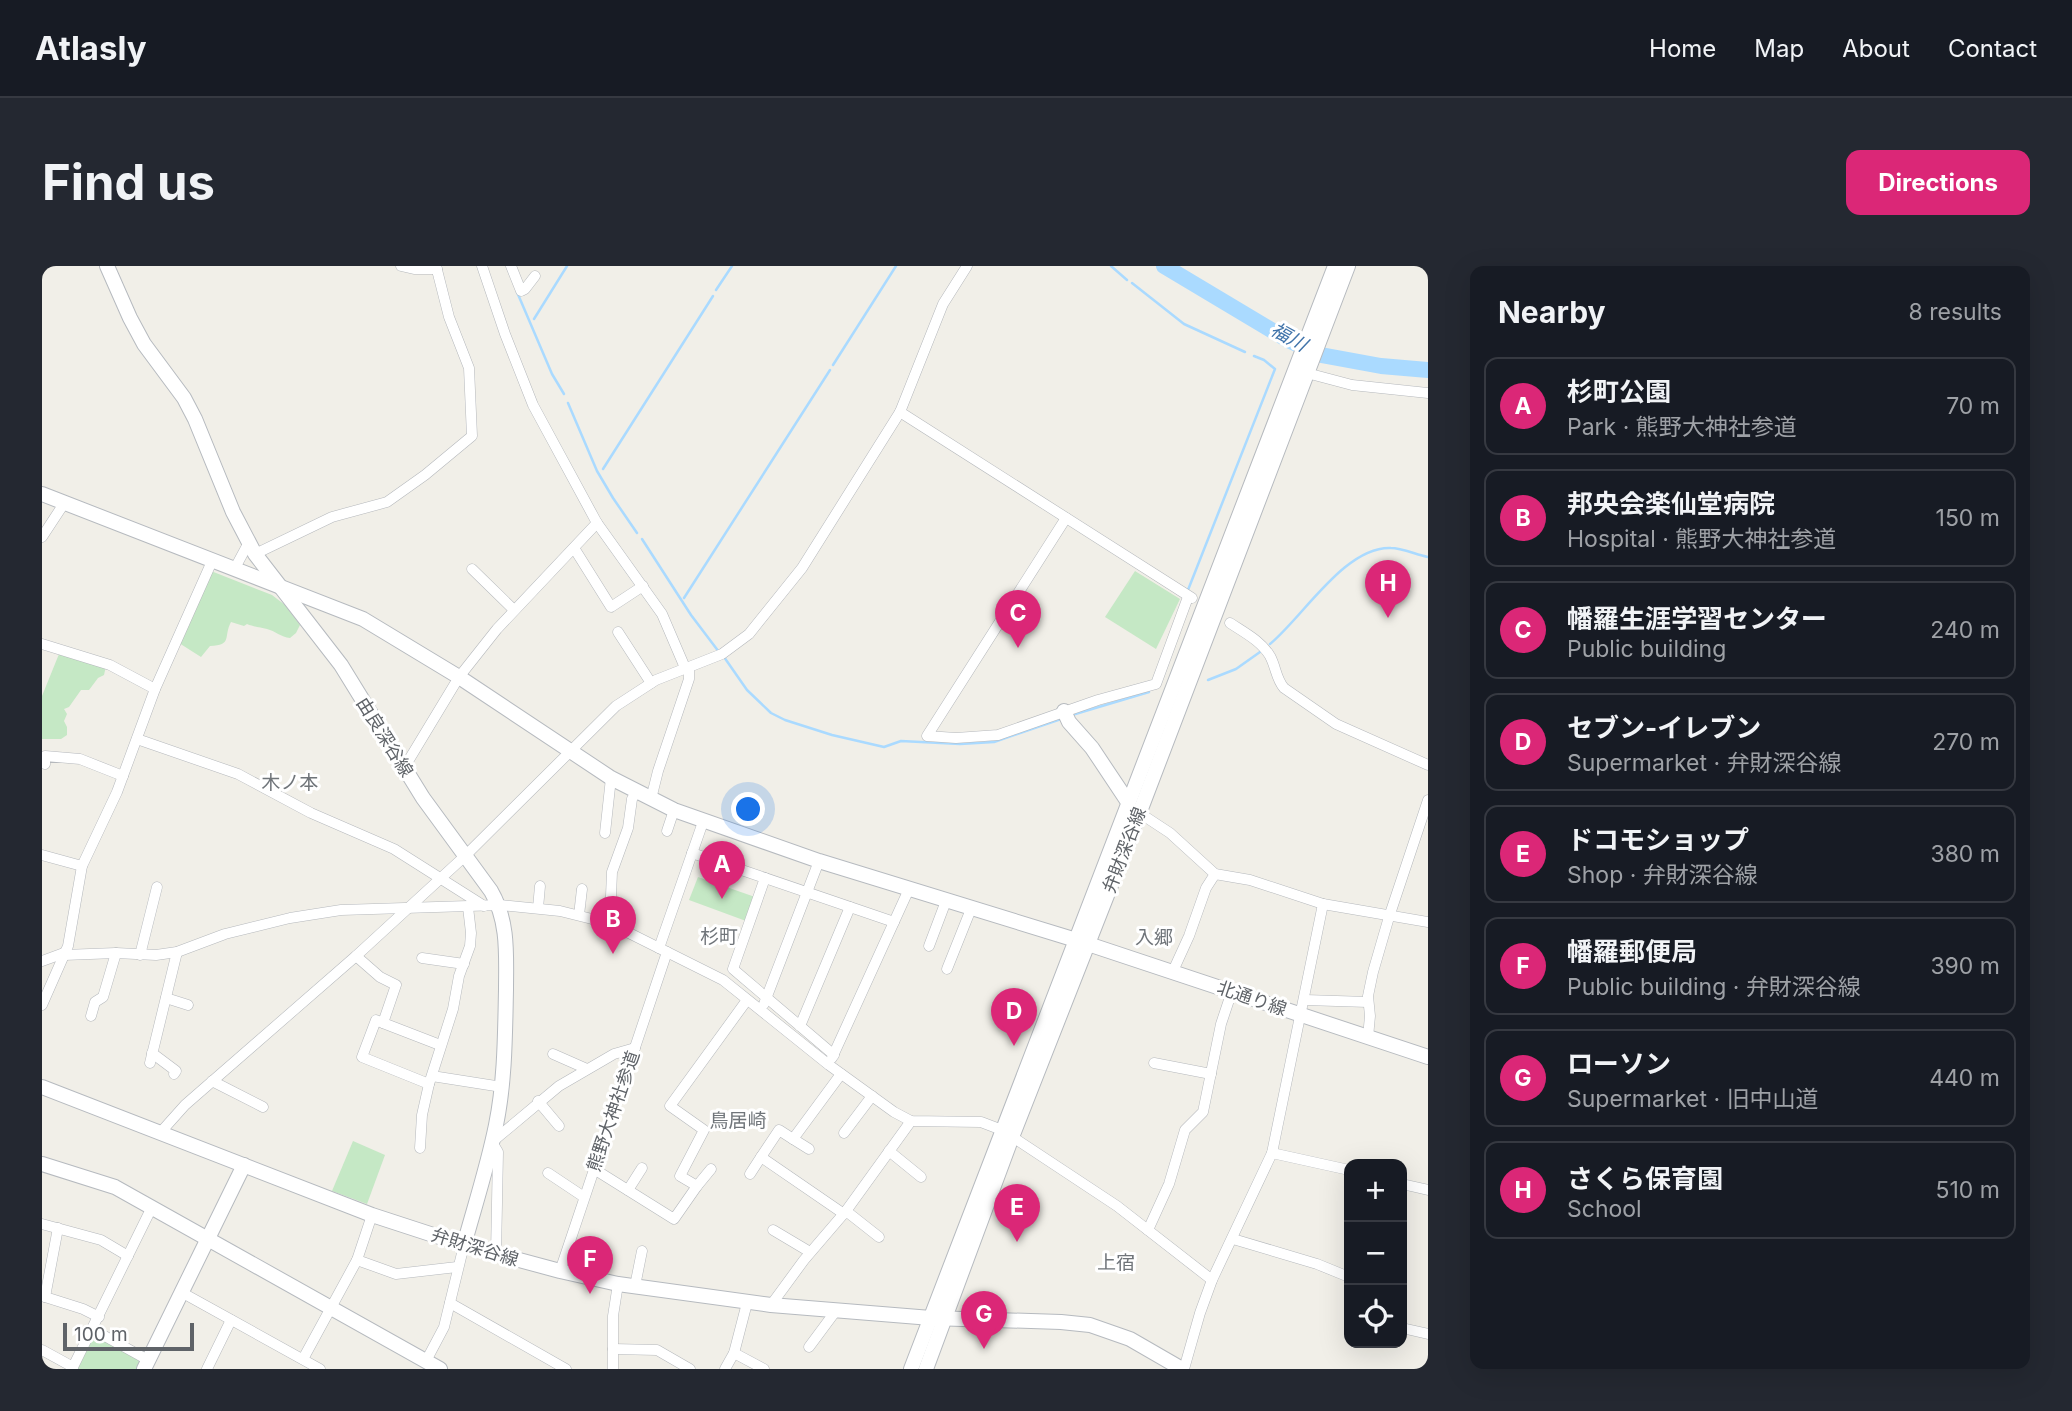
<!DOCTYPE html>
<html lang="en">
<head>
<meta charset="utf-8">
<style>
  :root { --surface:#171b24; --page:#242831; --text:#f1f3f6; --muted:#9ea1a6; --line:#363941; --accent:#db2777 }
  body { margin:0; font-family:Inter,"Noto Sans JP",sans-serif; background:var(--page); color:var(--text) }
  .controls { position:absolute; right:21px; bottom:21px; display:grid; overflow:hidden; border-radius:14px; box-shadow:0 7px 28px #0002 }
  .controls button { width:63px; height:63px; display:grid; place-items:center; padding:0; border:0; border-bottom:2px solid var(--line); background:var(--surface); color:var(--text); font:35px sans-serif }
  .scale { position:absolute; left:21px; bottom:18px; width:131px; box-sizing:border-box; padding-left:7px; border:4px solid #5f6368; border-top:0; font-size:19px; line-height:24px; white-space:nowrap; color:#5f6368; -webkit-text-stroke:5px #fff; paint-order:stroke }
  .you { position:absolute; left:707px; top:544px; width:24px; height:24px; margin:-18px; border:5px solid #fff; border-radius:50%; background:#1a73e8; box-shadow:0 0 0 10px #1a73e833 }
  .badge { display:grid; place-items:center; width:46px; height:46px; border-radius:50%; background:var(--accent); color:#fff; font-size:23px; font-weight:700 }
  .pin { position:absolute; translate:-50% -58px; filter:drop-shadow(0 2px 4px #0008) }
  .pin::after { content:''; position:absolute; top:37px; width:24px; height:21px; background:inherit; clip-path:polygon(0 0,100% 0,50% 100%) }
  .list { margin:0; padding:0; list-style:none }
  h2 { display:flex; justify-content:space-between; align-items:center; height:91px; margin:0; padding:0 28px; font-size:30px }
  h2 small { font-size:23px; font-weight:400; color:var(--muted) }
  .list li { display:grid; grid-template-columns:46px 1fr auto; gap:21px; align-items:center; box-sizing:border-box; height:98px; margin:0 14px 14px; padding:0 14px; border:2px solid var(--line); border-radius:14px }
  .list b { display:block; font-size:26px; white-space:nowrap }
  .list p { margin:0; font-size:23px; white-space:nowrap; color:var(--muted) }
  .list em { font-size:23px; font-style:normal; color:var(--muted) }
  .icon { flex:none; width:38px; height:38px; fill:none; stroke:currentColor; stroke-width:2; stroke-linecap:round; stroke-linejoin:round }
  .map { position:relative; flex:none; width:1386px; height:1103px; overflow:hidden; border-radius:14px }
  header { display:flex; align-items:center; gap:42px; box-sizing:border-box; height:98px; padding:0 35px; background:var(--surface); border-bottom:2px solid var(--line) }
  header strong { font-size:33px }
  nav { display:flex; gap:38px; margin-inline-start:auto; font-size:24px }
  .intro { display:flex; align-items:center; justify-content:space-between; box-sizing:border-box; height:168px; padding:0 42px }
  h1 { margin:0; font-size:49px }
  .button { padding:18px 32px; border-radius:14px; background:var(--accent); color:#fff; font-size:24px; font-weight:700 }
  main { display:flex; gap:42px; padding:0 42px }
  aside { flex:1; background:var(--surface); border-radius:14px; box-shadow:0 7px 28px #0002 }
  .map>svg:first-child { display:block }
  .green { fill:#c5e8c5 }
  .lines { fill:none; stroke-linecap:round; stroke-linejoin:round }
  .stream { stroke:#aadaff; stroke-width:2.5 }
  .river { stroke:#aadaff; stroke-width:16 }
  .street-casing { stroke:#b5b8bc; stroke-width:11 }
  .secondary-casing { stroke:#b6babf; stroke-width:16 }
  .street { stroke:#fff; stroke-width:10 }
  .secondary { stroke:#fff; stroke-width:14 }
  .labels { text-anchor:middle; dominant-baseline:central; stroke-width:6; stroke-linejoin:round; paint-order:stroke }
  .street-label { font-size:18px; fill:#5f6368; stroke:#fff }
  .water-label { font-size:19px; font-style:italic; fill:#4174aa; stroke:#fff }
  .neighbourhood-label { font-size:19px; fill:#70757a; stroke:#fff }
</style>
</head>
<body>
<header>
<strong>Atlasly</strong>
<nav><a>Home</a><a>Map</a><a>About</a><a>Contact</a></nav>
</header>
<div class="intro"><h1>Find us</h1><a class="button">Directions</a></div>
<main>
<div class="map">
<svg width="1386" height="1103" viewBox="0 0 1386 1103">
  <rect width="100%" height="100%" fill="#f1efe8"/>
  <!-- green -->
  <g class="green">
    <path d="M 169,305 L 230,329 L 243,339 L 258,359 L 254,367 L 248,372 C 239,371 233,365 225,363 C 218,361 212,361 205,358 L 202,360 L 189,356 C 181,371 191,379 168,380 L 159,391 L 137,377 Z"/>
    <polygon points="1093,305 1138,333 1114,383 1063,351"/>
    <polygon points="17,388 64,400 62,409 56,412 47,424 39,424 27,441 22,443 25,448 22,455 25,461 25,469 19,473 0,473 0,430"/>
    <polygon points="656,611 713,631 704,655 647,634"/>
    <polygon points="311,875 343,889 325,938 290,925"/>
    <polygon points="56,1069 96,1092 98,1098 95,1103 35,1103 51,1070"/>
  </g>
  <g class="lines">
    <!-- stream -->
    <g class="stream">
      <polyline points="1069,0 1085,14"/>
      <polyline points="1090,17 1142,58 1203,86"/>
      <polyline points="674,24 690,0"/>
      <polyline points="475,26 510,108 522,128"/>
      <polyline points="492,53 525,0"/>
      <polyline points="791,99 854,0"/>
      <polyline points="526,137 555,205 571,232 595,267"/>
      <polyline points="561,203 671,30"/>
      <polyline points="600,273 649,349 677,386"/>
      <polyline points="1146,324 1233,103 1222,94 1212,90"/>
      <polyline points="642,332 788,104"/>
      <path d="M 1228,378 C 1261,351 1303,280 1349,282 C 1360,282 1375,289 1386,291"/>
      <polyline points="682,391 705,424 729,447 743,454 790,469 842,481 859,475 918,478 952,476 1019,453"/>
      <polyline points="1166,414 1194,403 1218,386"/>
      <polyline points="1030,449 1107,426"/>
    </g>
    <!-- river -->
    <polyline class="river" points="1122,0 1246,74 1279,89 1339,100 1386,104"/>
    <defs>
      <g id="street">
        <polyline points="359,0 372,3 395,3"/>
        <polyline points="440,0 463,68 491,139 555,257 620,348 644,404"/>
        <polyline points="469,0 479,25 483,23 493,10"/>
        <polyline points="1261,106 1310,119 1386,127"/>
        <polyline points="858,146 1150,332"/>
        <polyline points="1024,252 885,470 914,472 956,469 1056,434 1114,418 1146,331"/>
        <polyline points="0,271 23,236"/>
        <polyline points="532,282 569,341 601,320"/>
        <polyline points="213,288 290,251 345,236 383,209 430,170 427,102 407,51 394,0"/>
        <polyline points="193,302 207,276"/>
        <polyline points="430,303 472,344"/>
        <path d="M 1188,357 C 1203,367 1219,375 1228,390 C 1234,401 1234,413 1242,422 L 1294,458 L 1386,499"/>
        <polyline points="576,366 609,417"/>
        <polyline points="0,378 68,399 113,423"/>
        <polyline points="95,473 196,508 269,547 352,583 442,640"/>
        <polyline points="0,497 3,498 3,490 38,493 81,510"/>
        <polyline points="362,502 417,411 455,363 555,257"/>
        <polyline points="609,533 616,505 647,413 647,402"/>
        <polyline points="1093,544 1128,567 1173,608 1208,614 1281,638 1386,656"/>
        <polyline points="625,565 632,544"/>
        <polyline points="563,567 569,512"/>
        <polyline points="650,587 852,656"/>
        <polyline points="0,589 40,600"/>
        <polyline points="723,612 691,703 792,789"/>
        <polyline points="496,642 498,620"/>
        <polyline points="537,649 540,623"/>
        <polyline points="563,657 569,630 570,606 586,562 590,533 594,526"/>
        <polyline points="887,680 904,635"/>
        <polyline points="617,682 661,556"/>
        <polyline points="22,689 74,687 114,689 135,686 183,668 248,652 299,644 458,639 518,645 550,653 587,667 681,714 787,799 852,846 869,855 939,856 960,864 1075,940 1170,1014"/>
        <polyline points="98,689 115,621"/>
        <polyline points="314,690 338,711 354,719 341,757 334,754 320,791 387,818 380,849 378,882"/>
        <polyline points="380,692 422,698"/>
        <polyline points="0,695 22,687"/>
        <polyline points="905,703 929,643"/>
        <polyline points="1131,705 1147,670 1164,622 1173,608"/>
        <polyline points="124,732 146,739"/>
        <polyline points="1263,734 1326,736"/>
        <polyline points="722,738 777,595"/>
        <polyline points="0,739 26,680 40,600 75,526 113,423 171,293"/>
        <polyline points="49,750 53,736 61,731 74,687"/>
        <polyline points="341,757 398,779"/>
        <polyline points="758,760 808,641"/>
        <polyline points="1326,771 1328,750 1326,730 1331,706 1347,651 1386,534"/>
        <polyline points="110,787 134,805 132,808"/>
        <polyline points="511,788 545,803"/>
        <polyline points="790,792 867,623"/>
        <polyline points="108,797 135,686"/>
        <polyline points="1112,797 1169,808"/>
        <polyline points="799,808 751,873 737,864 719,891 802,948"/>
        <polyline points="390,810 460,821"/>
        <polyline points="170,815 221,841"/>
        <polyline points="387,818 411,743 417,710 428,680 429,667 426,641"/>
        <polyline points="496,835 517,860"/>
        <polyline points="118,867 143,839 314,690 423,590 574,440 614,414 680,388 707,368 760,302 858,146 901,38 925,0"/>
        <polyline points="802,867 830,830"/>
        <polyline points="751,873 767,883"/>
        <polyline points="847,885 879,911"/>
        <polyline points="1230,887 1307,904"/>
        <polyline points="552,903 632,953 655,920 638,910 662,864 628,840 705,734"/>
        <polyline points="506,907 542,931"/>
        <polyline points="708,908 719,891"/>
        <polyline points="1360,918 1386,924"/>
        <polyline points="655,920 669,903"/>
        <polyline points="586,924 600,902"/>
        <polyline points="804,945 837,971"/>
        <polyline points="0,958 59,974 86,990"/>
        <polyline points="731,964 768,986"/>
        <polyline points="1106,964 1127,918 1143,864 1161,846 1179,758 1190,725"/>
        <polyline points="1191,973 1275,998 1307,1011"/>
        <polyline points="454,988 456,886 450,876 517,820 572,788 593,782"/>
        <polyline points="315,994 354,1008 415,1001"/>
        <polyline points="518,1005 625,686"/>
        <polyline points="593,1020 600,985"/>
        <polyline points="139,1026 278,1103"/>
        <polyline points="0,1030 41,1043 57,1051"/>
        <polyline points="3,1031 16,962"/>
        <polyline points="408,1037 524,1103"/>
        <polyline points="729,1039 762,994 804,945 869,855"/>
        <polyline points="1360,1062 1386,1068"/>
        <polyline points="50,1063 106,1094"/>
        <polyline points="767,1081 793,1046"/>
        <polyline points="571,1083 615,1084 648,1103"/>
        <polyline points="0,1084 31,1101"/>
        <polyline points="692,1087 722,1103"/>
        <polyline points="261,1093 315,994 330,949"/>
        <polyline points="384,1095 402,1061 422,979"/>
        <polyline points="30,1103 110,941"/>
        <polyline points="165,1103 189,1054"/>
        <polyline points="571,1103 571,1050 576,1018"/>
        <polyline points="683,1103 692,1087 705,1037"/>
        <polyline points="1142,1103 1158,1047 1170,1014 1230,887 1281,638"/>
      </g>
      <g id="secondary">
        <path d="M 65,0 L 88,52 L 102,78 L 142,132 L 153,153 L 191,246 L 213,288 L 299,399 L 381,532 L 449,625 C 467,656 464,690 464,724 C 463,769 463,815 454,859 C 446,899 433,939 422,979"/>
        <polyline points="0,228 321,353 417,411 569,512 632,544 777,595 1034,674 1386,791"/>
        <polyline points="1022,445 1027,456 1050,482 1086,536"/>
        <polyline points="0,821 330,949 422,979 518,1005 576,1018 729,1039 889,1052 1019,1056 1048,1059 1088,1073 1140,1103"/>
        <polyline points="0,898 73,921 398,1103"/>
        <polyline points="102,1103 202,899"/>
        <polyline points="869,1103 1293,0"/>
        <polyline points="884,1103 970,871 1097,548 1306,0"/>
      </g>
    </defs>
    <!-- street casing -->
    <use href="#street" class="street-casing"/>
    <!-- secondary casing -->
    <use href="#secondary" class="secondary-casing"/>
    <!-- street -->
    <use href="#street" class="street"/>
    <!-- secondary -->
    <use href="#secondary" class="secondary"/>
  </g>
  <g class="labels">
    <!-- street labels -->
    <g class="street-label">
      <text transform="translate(343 471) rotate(58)">由良深谷線</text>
      <text transform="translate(1082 584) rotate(-69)">弁財深谷線</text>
      <text transform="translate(1210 732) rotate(19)">北通り線</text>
      <text transform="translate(571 845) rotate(-71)">熊野大神社参道</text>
      <text transform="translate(433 981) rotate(17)">弁財深谷線</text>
    </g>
    <!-- water labels -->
    <g class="water-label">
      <text transform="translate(1247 71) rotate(29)">福川</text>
    </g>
    <!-- neighbourhood labels -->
    <g class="neighbourhood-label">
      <text x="248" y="516">木ノ本</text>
      <text x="677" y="670">杉町</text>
      <text x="1112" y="671">入郷</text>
      <text x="696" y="854">鳥居崎</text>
      <text x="1074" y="996">上宿</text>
    </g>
  </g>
</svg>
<div class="controls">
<button>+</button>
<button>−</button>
<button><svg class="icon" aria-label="locate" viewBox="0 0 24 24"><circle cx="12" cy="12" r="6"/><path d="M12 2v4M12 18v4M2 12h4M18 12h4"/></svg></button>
</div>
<div class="scale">100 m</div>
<div class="you"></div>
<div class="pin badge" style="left:680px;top:633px">A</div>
<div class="pin badge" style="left:571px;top:688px">B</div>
<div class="pin badge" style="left:976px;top:382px">C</div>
<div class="pin badge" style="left:972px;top:780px">D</div>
<div class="pin badge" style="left:975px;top:976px">E</div>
<div class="pin badge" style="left:548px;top:1028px">F</div>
<div class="pin badge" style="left:942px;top:1083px">G</div>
<div class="pin badge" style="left:1346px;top:352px">H</div>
</div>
<aside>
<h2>Nearby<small>8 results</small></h2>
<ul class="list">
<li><span class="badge">A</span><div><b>杉町公園</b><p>Park · 熊野大神社参道</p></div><em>70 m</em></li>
<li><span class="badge">B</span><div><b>邦央会楽仙堂病院</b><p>Hospital · 熊野大神社参道</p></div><em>150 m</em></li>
<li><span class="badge">C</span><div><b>幡羅生涯学習センター</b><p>Public building</p></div><em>240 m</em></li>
<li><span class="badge">D</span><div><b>セブン-イレブン</b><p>Supermarket · 弁財深谷線</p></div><em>270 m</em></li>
<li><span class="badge">E</span><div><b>ドコモショップ</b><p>Shop · 弁財深谷線</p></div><em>380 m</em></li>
<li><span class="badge">F</span><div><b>幡羅郵便局</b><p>Public building · 弁財深谷線</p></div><em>390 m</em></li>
<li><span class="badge">G</span><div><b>ローソン</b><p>Supermarket · 旧中山道</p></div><em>440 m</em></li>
<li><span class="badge">H</span><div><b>さくら保育園</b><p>School</p></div><em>510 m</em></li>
</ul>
</aside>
</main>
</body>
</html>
